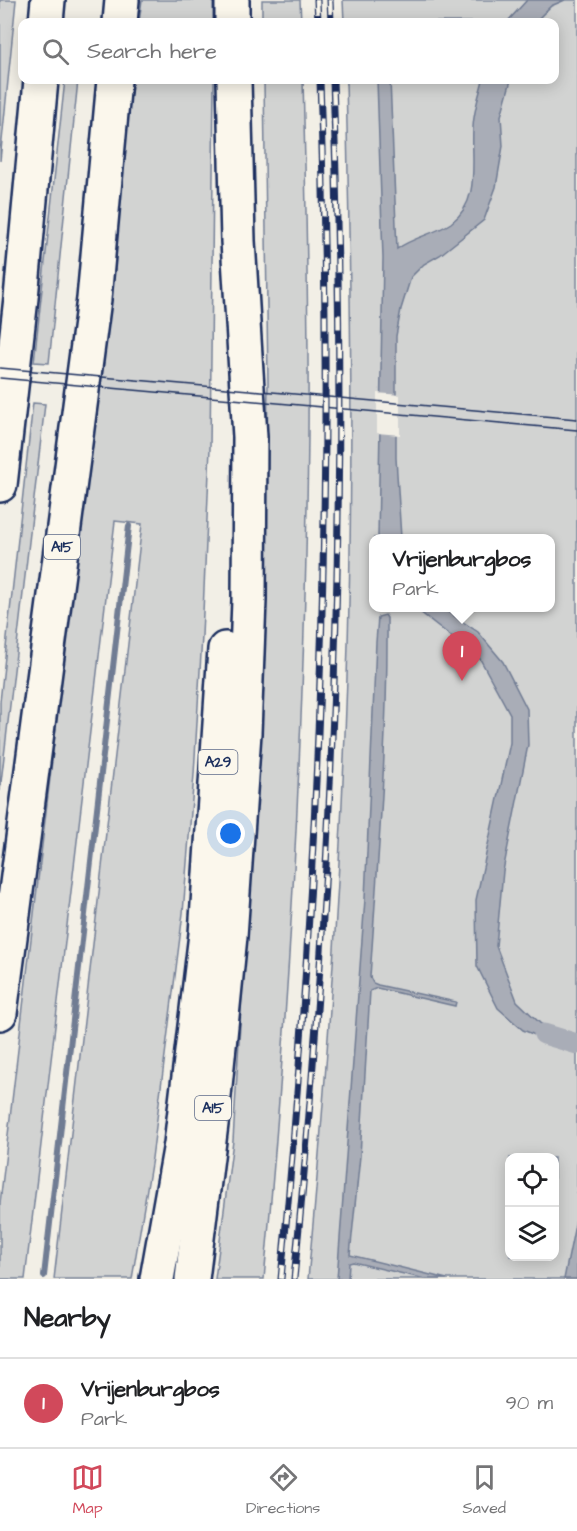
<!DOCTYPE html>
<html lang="en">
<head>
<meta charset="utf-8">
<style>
  :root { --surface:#fff; --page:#f6f6f6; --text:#202124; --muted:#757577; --line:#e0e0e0; --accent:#d1495b }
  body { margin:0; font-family:"Architects Daughter",sans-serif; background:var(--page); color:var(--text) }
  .controls { position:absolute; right:18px; bottom:18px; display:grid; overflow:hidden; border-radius:12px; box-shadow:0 3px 15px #0003 }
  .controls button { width:54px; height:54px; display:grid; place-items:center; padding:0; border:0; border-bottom:2px solid var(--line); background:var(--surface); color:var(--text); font:30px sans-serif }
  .you { position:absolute; left:231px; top:834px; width:21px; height:21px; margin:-15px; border:4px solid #fff; border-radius:50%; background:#1a73e8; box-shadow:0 0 0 9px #1a73e833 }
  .badge { display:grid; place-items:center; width:39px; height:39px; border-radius:50%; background:var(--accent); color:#fff; font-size:20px; font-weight:700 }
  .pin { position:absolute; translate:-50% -50px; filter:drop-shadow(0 2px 3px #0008) }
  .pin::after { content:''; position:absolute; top:32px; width:21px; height:18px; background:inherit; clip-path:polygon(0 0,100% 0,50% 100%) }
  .popup { position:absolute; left:369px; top:534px; width:186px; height:78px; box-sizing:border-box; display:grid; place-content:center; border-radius:12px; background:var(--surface); filter:drop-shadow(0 2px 4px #0005); font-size:20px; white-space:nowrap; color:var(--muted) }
  .popup b { font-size:22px; color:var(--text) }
  .popup::after { content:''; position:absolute; left:50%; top:100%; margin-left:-12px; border:12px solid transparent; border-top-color:var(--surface) }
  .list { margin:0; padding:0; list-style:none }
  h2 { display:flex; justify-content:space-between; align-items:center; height:78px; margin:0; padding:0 24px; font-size:26px }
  h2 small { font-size:20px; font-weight:400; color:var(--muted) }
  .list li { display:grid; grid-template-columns:39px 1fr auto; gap:18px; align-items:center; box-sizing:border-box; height:90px; padding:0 24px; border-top:2px solid var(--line) }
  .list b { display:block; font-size:22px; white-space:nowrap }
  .list p { margin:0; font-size:20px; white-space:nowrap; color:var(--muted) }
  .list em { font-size:20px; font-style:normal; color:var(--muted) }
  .icon { flex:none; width:33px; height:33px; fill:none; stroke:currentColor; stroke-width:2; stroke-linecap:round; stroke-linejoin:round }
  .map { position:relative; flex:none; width:577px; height:1279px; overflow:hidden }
  .search { position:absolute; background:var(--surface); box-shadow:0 3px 15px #0003; left:18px; right:18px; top:18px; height:66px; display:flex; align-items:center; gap:15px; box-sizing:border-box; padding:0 21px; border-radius:12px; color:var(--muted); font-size:22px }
  .sheet { height:168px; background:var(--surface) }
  nav { display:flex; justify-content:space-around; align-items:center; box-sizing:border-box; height:84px; border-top:2px solid var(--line); background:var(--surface); font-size:16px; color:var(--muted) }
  nav a { display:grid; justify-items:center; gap:3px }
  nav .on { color:var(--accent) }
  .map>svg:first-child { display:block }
  .green { fill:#d2d3d2; stroke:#768198; stroke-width:1.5; fill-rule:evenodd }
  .water { fill:#a9adb7; stroke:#707b93; stroke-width:1.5 }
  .pier { fill:#f2efe6 }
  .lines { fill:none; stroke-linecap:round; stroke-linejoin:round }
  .stream { stroke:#707b93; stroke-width:6 }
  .canal { stroke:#a9adb7; stroke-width:21 }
  .highway-casing { stroke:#1b2f5e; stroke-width:38 }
  .highway { stroke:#fbf7ec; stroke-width:33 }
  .tram { stroke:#1b2f5e; stroke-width:1.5 }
  .rail-casing { stroke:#1b2f5e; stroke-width:7 }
  .rail { stroke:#fbf7ec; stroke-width:4.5; stroke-dasharray:14; stroke-linecap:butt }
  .labels { text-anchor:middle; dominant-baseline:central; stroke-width:4.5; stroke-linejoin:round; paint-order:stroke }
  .shield { fill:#fbf7ec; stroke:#5e6b89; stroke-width:1.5 }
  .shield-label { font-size:15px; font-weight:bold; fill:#1b2f5e }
</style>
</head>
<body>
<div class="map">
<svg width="577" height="1279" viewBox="0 0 577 1279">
  <rect width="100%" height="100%" fill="#f2efe6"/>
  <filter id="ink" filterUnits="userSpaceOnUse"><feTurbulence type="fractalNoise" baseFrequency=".0167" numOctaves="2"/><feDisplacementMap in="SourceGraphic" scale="12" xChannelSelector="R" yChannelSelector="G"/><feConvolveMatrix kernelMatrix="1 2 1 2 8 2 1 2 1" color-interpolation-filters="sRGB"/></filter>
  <g filter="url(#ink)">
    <!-- green -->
    <g class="green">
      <polygon points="0,0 16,0 0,161"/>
      <polygon points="142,0 213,0 213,22 139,22"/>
      <polygon points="262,0 300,0 301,22 262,22"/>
      <path d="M 343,0 L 577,0 L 577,1279 L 308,1279 C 329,1055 344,830 349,604 C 353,429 350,255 346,80 L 554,80 L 554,22 L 344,22 ZM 374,538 L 550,538 L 550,608 L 374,608 ZM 510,1158 L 554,1158 L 554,1256 L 510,1256 Z"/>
      <polygon points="65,80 78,80 49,363 34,362"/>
      <polygon points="132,80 214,80 210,448 202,636 194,774 183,913 152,1158 132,1279 54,1279 142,524 115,521 25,1279 0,1279 0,1203"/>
      <path d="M 264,80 L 303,80 C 306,198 309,317 308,436 C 305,717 290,998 264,1279 L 215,1279 L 233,1141 L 256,759 L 265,574 L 268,383 Z"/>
      <polygon points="33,403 45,404 0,791 0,702"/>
    </g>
    <!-- water -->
    <g class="water">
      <polygon points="527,0 565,0 551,6 535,22 507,22"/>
      <path d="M 377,80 L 390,80 L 397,249 C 413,237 435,234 451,223 C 481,201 471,162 473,129 C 473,113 479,96 483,80 L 511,80 L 501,116 L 503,146 L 496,187 L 484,220 L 440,255 L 424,264 L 411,277 L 401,309 L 396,336 L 396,458 L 401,538 L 378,538 L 383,258 Z"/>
      <polygon points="415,608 442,608 478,632 503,662 527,709 528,745 503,871 496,946 517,1001 541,1024 557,1030 573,1033 571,1050 523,1030 498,1008 477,966 476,900 510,743 510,714 480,659"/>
      <path d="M 385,615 L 387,618 C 388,738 378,857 370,977 L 373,983 L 378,985 L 456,1002 L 455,1006 L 377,988 L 370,991 L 360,1156 L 350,1255 L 447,1279 L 425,1279 L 353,1262 L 349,1263 L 348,1279 L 337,1279 L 365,899 L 376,642 L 378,617 Z"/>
      <polygon points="577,1215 577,1279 564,1279"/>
    </g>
    <!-- pier -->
    <polygon class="pier" points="377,393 400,395 400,435 377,433"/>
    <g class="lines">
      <!-- stream -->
      <polyline class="stream" points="44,1276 129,526"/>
      <!-- canal -->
      <polyline class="canal" points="544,1034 577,1044"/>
      <defs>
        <g id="highway">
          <polyline points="232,0 232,22"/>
          <polyline points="46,22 48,0"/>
          <polyline points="120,22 122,0"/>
          <polyline points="0,485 21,298 41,80"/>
          <polyline points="0,1013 94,299 114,80"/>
          <polyline points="157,1279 181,1144 206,934 225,649"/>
          <polyline points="192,1279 212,1116 230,936 244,733 249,600 250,437 238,241 234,80"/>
        </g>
      </defs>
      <!-- highway casing -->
      <use href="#highway" class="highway-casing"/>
      <!-- highway -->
      <use href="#highway" class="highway"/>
      <!-- tram -->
      <g class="tram">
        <polyline points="0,368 577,419"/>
        <polyline points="0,378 577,430"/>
      </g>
      <defs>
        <g id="rail">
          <polyline points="317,0 318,22"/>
          <polyline points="330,0 331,22"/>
          <path d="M 281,1279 C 319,881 334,480 320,80"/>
          <path d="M 294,1279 C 334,881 348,479 333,80"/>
        </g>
      </defs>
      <!-- rail casing -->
      <use href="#rail" class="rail-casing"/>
      <!-- rail -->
      <use href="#rail" class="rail"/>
    </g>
  </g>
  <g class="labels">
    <!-- shield labels -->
    <g class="shield">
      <rect x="44" y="535" width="36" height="24" rx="4.5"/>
      <rect x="198.5" y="750" width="39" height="24" rx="4.5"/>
      <rect x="195" y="1096" width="36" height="24" rx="4.5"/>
    </g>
    <g class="shield-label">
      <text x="62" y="547">A15</text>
      <text x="218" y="762">A29</text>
      <text x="213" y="1108">A15</text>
    </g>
  </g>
</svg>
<div class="controls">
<button><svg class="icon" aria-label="locate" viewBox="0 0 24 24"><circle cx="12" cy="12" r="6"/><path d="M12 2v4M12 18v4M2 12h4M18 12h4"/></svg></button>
<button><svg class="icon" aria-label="layers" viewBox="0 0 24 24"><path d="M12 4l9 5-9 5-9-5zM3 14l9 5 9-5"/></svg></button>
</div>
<div class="you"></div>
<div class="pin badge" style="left:462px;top:681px">1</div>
<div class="popup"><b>Vrijenburgbos</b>Park</div>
<div class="search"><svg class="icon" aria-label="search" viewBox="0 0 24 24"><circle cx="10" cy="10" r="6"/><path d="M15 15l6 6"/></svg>Search here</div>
</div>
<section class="sheet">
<h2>Nearby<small></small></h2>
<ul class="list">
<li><span class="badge">1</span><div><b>Vrijenburgbos</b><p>Park</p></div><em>90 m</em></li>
</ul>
</section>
<nav>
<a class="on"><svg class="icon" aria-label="map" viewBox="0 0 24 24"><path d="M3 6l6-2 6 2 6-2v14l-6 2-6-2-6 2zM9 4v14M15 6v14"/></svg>Map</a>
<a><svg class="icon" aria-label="directions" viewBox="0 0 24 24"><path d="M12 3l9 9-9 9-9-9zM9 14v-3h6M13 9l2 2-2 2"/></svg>Directions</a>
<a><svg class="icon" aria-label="saved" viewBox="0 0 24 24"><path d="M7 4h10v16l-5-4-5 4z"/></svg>Saved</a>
</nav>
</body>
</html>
